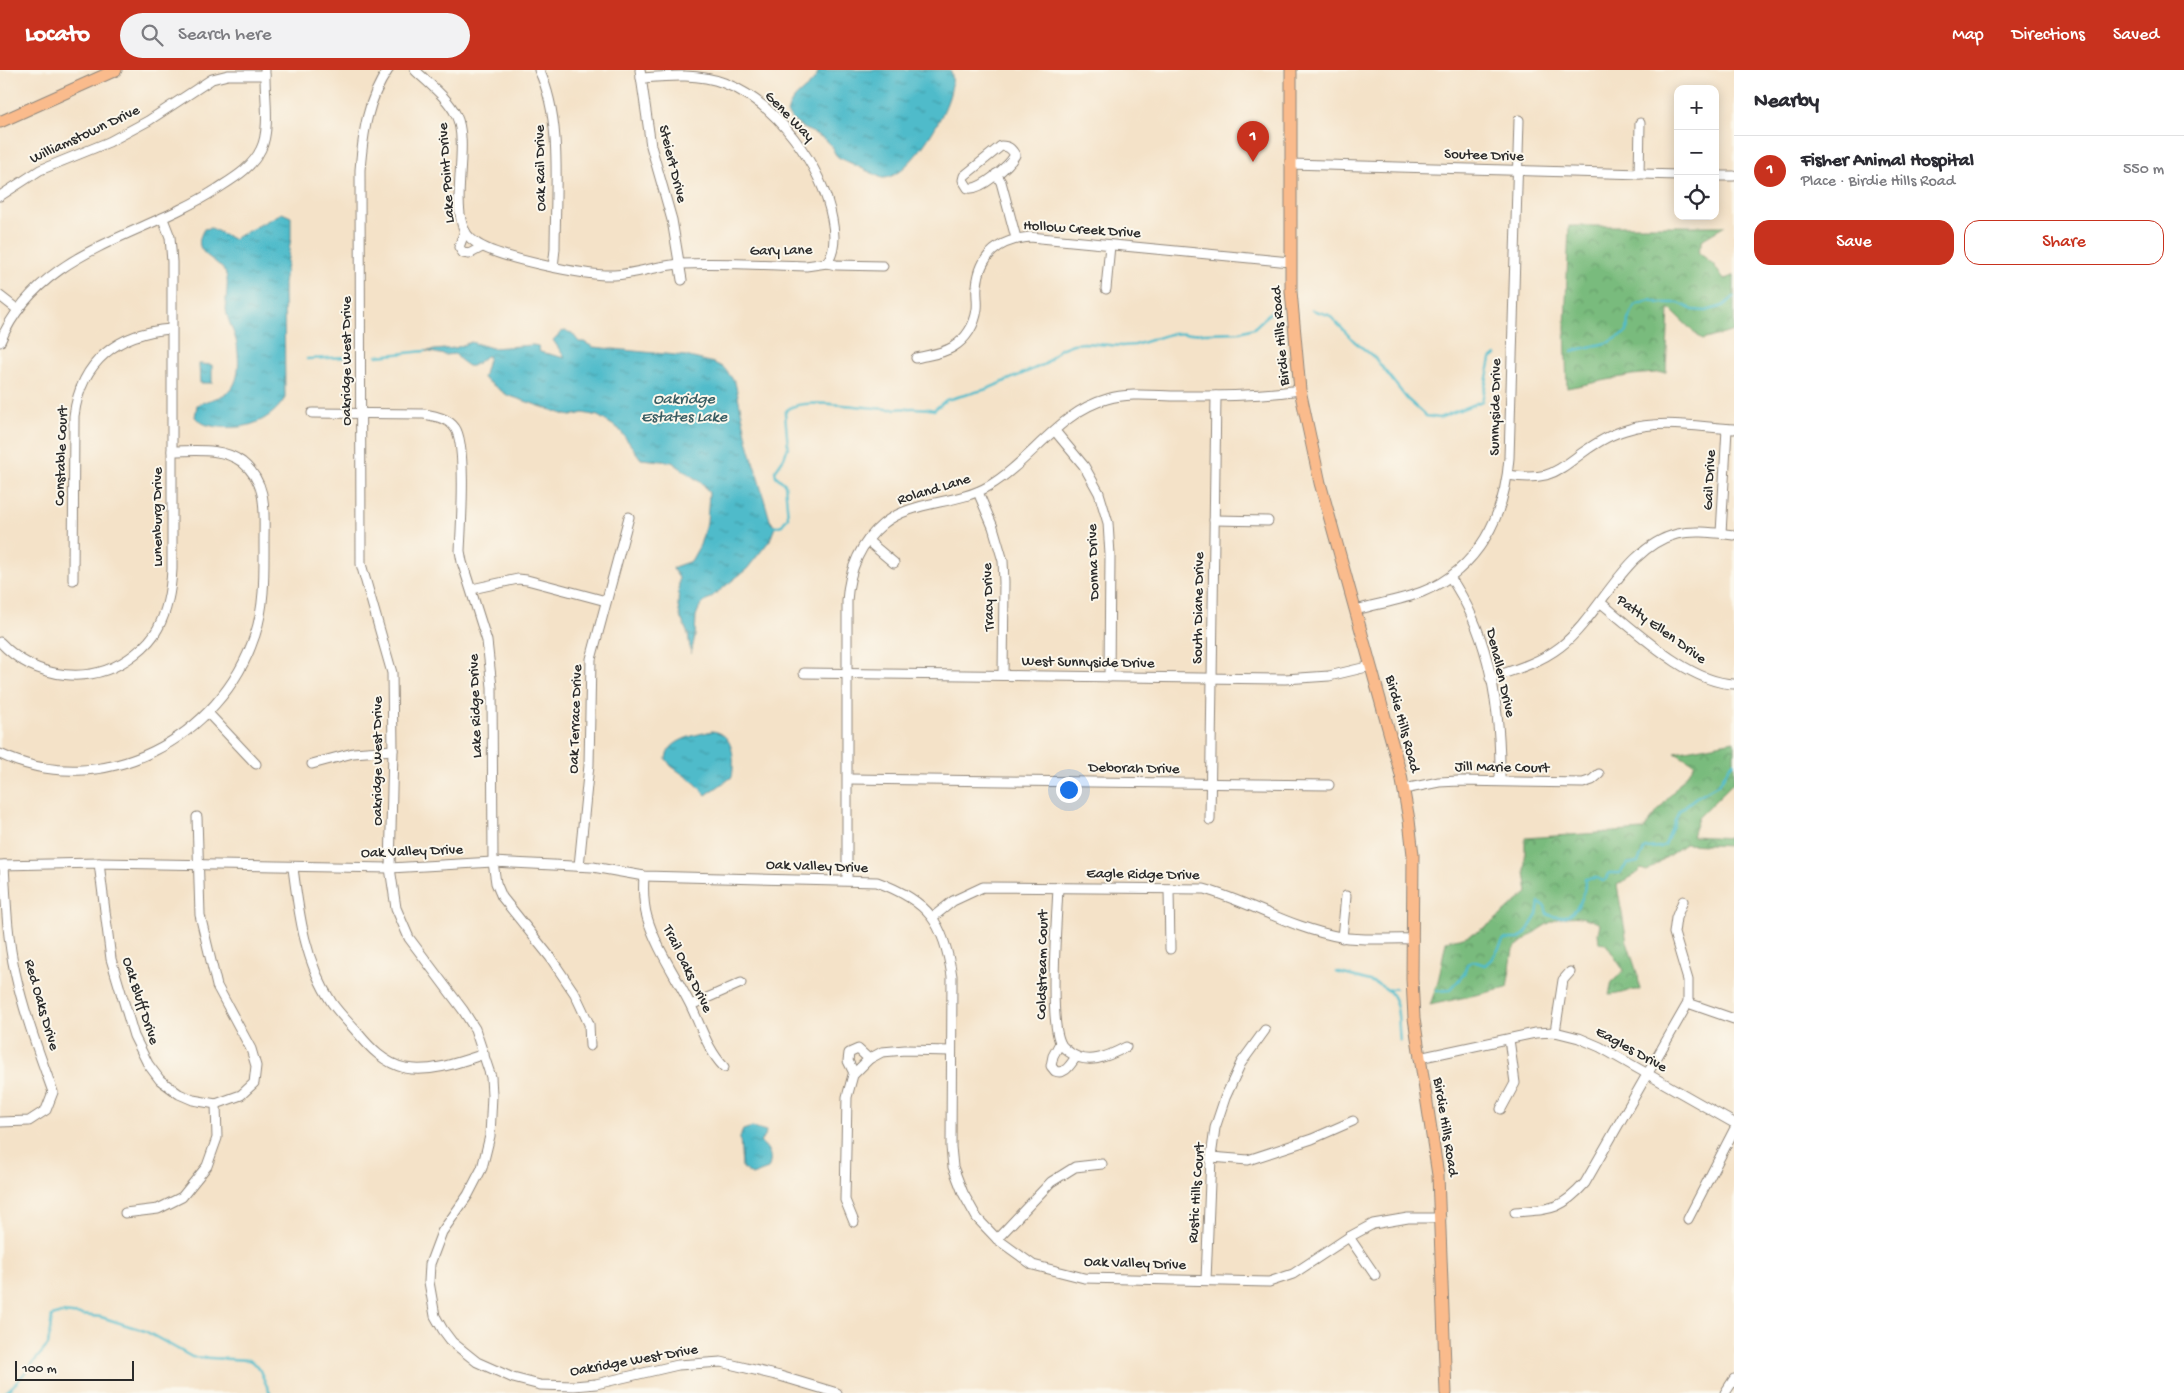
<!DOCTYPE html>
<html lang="en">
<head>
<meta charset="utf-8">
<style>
  :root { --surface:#fff; --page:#f2f2f3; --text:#2b2b33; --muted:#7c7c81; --line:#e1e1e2; --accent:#c8321e }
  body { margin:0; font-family:"Gochi Hand",sans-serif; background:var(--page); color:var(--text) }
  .controls { position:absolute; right:15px; top:15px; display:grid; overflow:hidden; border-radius:10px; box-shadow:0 2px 12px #0003 }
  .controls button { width:45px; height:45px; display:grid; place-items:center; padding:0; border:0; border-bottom:1px solid var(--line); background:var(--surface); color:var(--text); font:25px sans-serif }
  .scale { position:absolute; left:15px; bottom:12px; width:119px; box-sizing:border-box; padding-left:5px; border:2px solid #2b2b2b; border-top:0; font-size:14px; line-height:18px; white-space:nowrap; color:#2b2b2b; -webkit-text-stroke:4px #fbf7ec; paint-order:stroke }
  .you { position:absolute; left:1068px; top:719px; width:18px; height:18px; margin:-12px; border:4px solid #fff; border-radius:50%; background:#1a73e8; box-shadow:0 0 0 8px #1a73e833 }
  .badge { display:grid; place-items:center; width:32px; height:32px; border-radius:50%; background:var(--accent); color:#fff; font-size:16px; font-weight:700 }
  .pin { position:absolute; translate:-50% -41px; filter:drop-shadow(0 1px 2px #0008) }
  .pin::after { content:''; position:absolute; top:26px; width:18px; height:15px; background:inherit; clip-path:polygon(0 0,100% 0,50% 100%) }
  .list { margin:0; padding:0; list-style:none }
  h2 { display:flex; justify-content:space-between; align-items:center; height:65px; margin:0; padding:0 20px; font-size:21px }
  h2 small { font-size:16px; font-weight:400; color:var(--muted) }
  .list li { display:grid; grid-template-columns:32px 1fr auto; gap:15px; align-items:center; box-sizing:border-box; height:70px; padding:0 20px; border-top:1px solid var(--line) }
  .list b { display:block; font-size:19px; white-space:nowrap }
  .list p { margin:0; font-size:16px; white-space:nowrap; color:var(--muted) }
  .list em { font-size:16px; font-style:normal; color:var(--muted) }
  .actions { display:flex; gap:10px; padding:15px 20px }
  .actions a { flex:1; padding:11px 0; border:1px solid var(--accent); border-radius:15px; text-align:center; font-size:18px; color:var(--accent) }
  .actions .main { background:var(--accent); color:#fff }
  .icon { flex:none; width:28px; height:28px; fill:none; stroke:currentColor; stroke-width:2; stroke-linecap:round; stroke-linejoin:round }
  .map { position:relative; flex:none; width:1734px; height:1323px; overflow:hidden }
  header { display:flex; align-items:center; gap:30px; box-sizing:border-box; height:70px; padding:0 25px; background:var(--accent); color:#fff }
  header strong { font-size:24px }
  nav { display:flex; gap:28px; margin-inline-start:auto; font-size:18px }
  .search { width:350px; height:45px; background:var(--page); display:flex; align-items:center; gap:12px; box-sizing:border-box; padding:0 18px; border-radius:28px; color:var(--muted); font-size:19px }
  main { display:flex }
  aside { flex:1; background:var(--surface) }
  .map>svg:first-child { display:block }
  .forest { fill:url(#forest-crowns); stroke:#527354 }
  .water { fill:url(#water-ripples); stroke:#3d737a }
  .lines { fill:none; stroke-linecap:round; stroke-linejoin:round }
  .stream { stroke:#4fbbca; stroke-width:2.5 }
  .minor-casing { stroke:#90867a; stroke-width:11 }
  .major-casing { stroke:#90867a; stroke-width:13 }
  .minor { stroke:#fff; stroke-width:9 }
  .major { stroke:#fabb8c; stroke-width:11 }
  .labels { text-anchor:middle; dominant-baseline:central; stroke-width:4; stroke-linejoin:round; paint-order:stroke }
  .street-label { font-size:15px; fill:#2b2b2b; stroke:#fbf7ec }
  .water-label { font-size:16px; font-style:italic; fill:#385d63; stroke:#fbf7ec }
</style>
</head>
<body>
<header>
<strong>Locato</strong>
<div class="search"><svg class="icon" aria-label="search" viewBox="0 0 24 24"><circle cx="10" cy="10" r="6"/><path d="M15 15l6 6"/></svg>Search here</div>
<nav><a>Map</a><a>Directions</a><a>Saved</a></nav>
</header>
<main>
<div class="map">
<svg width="1734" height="1323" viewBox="0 0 1734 1323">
  <defs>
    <pattern id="forest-crowns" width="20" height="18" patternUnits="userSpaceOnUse" patternTransform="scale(1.25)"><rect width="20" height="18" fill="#79bb7d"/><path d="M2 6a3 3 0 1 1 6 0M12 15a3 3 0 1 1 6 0" fill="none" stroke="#639867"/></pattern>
    <pattern id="water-ripples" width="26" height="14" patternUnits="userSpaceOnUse" patternTransform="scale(1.25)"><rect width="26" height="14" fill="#4fbbca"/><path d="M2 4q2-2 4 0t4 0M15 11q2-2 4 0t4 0" fill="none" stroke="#4298a4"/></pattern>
  </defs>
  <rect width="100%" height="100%" fill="#fbf7ec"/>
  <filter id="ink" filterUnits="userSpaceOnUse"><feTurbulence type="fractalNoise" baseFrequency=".02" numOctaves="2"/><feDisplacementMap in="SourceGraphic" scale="10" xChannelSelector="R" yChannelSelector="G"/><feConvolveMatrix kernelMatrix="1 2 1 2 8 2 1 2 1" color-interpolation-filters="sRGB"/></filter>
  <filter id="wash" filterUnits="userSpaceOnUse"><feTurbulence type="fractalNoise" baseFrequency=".0096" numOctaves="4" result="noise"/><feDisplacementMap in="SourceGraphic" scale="20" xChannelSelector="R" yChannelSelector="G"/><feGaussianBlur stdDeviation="1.12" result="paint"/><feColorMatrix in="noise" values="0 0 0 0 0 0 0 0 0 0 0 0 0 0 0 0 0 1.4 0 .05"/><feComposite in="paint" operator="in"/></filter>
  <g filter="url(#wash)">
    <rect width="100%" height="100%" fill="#f4e2c8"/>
    <!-- forest -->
    <g class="forest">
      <polygon points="1569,156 1725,156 1703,169 1698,182 1713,194 1724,210 1734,205 1734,261 1702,270 1669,238 1666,302 1632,305 1567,318 1565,257"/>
      <path d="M 1734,671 L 1734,712 L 1698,748 L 1692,766 L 1734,768 L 1734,779 L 1731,776 L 1685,774 L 1647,801 L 1641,799 L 1633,806 L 1617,815 L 1627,872 L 1638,906 L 1640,920 C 1629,919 1620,925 1609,925 L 1612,912 L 1624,901 L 1606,874 L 1599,873 L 1598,863 L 1600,854 C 1563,834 1541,858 1513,879 L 1507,918 L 1430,935 L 1438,912 L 1446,871 C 1453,869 1462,868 1469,865 C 1491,858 1509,836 1528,823 L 1525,802 L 1525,768 L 1643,760 L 1695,694 L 1675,682 Z"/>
    </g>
    <!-- water -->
    <g class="water">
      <path d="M 819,0 L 950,0 C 964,23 909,111 882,108 L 838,87 C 833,83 834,78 830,74 C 820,62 798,61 787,43 C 791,22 814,19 819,0 Z"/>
      <path d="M 282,143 L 291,147 L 291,168 L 284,213 L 285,328 C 271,351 246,360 220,357 C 210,356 202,355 195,347 L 197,335 C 208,329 222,329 231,319 C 241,308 239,283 236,270 C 233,259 226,248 226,237 C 225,226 230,212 225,202 C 215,186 189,184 204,159 L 211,158 L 233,169 Z"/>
      <path d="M 565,261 L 572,263 L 579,272 L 584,272 L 593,277 L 685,286 L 714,293 L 724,298 L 735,312 L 748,373 L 770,450 L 775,457 L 770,470 L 747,499 L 700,536 L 696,546 L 695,566 L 691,584 L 688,564 L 680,546 L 678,536 L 679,508 L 673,499 L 674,497 L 691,491 L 700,475 L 707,452 L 709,423 L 704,415 L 672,392 L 641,389 L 619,359 L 598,346 L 583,343 L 571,346 L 566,345 L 507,325 L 483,308 L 489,286 L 486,286 C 469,301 469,299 455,284 L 445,285 L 425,281 L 455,278 L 471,272 L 492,278 L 533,275 L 538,276 L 540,282 L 565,288 L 553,270 L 561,262 Z"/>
      <polygon points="199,294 212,295 212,313 200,313"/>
      <path d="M 712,661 C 734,663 735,689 732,707 L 706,725 L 695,713 L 671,696 L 666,689 C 668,669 696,665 712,661 Z"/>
      <path d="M 752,1057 L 766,1061 L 765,1067 L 760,1072 C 770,1079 773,1088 768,1099 L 752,1105 L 742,1098 L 740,1067 L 743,1060 Z"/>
    </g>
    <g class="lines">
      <!-- stream -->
      <g class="stream">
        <polyline points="1312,240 1329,245 1354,271 1375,288 1407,329 1426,346 1439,348 1482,331 1491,289 1496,285"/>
        <polyline points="1572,281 1610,272 1627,262 1628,250 1635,235 1650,230 1659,233 1679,233 1693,240 1706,241 1723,236 1734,227"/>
        <polyline points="377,286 425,281"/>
        <polyline points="307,289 347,287"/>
        <path d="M 775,457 L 782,455 L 788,447 L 785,414 L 776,406 L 775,401 L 784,388 L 788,377 L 785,343 C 792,324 869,339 887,339 C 904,339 915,336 934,340 L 946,330 L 987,319 L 1045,294 L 1060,279 L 1073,274 L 1084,273 L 1122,276 L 1135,275 L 1170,264 L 1240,262 L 1254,258 L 1273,240"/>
        <path d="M 1336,902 C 1350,906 1385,912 1392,925 C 1400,937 1398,957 1400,971"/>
        <polyline points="1388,920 1395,918"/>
        <path d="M 1437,921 L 1450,920 L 1464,904 L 1467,894 L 1473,891 L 1485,895 C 1495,887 1498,880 1504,869 L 1519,869 L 1526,863 L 1537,845 L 1539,833 L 1545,836 L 1547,844 C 1572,856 1586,830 1585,809 L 1597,808 L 1603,811 L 1607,809 L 1609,803 L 1620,803 L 1627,794 L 1638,792 L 1645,778 L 1661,777 L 1665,775 L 1679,741 L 1695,728 L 1719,714 L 1729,697 L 1734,692"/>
        <polyline points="5,1323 17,1312 48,1275 52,1246 62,1243 101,1247 145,1261 192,1287 249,1290 258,1296 270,1323"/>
      </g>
    </g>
  </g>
  <g filter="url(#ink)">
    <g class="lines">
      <defs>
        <g id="minor">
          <path d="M 388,0 C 367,30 363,64 360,100 L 361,494 L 392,603 L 393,680 L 390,798 L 396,838 L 409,868 L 463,940 L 475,959 L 491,1007 L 492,1025 L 490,1066 L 482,1098 L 468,1125 L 442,1162 L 430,1194 L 429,1212 L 435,1246 L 443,1260 L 452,1272 L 477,1292 L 513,1308 L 540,1315 L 574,1316 L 596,1314 L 678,1295 L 721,1292 L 780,1306 L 837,1323"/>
          <path d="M 415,0 C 428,13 448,28 456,45 C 469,72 453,123 462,154 C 464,161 469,168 475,172 C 496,188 586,206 614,205 C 637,204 659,195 681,194 C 723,192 765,195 806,196 L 827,193 L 836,195 L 883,196"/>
          <path d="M 539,0 C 563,50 555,123 555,179 L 553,197"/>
          <polyline points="640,0 651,76 672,150 682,210"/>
          <path d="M 641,8 C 668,6 698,3 724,13 C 776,32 822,96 832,149 C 835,164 836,180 827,193"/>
          <path d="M 1001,76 C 1008,76 1011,78 1015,85 C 1009,96 980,121 968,118 L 963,110 L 964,106 Z"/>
          <polyline points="1290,94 1678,105"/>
          <polyline points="996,104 1001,112 1016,168"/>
          <polyline points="1639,104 1640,53"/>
          <polyline points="1715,106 1734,106"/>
          <polyline points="0,126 40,100 109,72 148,51 212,9 228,5 265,5"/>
          <polyline points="465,161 459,177 463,183 469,184 482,177"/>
          <polyline points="1106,219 1110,175"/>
          <polyline points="0,226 18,240"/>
          <path d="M 0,272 C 39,179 141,168 217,119 C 234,108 252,98 261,79 C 271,59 264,22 265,0"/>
          <path d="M 916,288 C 928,285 942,284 953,277 C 966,269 975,255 977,239 C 978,232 976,224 977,216 C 980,184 999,170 1030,167 L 1290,192"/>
          <path d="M 312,343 L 424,344 C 435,346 448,348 455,358 C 467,374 461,458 460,481 L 462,492 L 487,571 L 492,617 L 493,792 L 496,813 L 502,827 L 550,887 L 575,924 L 589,954 L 590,976"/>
          <polyline points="1055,361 1084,396 1099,423 1108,453 1110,485 1109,607"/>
          <path d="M 1508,405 C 1520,407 1534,408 1546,405 C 1560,401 1571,391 1582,383 C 1596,373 1611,364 1626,360 C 1660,349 1699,357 1734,359"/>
          <polyline points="978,422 993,457 1003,491 1004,512 1003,605"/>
          <polyline points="1214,450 1268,451"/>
          <polyline points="1721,463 1727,359"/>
          <polyline points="868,471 894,493"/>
          <path d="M 1450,507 C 1490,565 1501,642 1500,711"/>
          <path d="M 73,510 L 74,346 C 81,290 119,263 171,259"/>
          <polyline points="472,519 518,509 527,510 606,531"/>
          <path d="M 1601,533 C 1636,561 1689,613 1734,614"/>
          <path d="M 1356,540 C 1377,534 1401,530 1422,522 C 1479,499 1505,445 1509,388 L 1519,50"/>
          <path d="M 0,572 C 36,610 93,617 135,584 C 144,577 153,568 158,558 C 168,539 171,520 172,499 L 172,192 L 170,167 L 163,149"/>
          <polyline points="804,603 1285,609 1329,606 1371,596"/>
          <path d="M 1490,608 C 1514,600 1539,593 1560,577 C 1601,545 1624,477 1677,464 C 1695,460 1715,463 1734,465"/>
          <polyline points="208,643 256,694"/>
          <path d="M 0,684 C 102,732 221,669 255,565 C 265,535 264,503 264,471 C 264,441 268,413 242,392 C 222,377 195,381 172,381"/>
          <polyline points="312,694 353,683 393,680"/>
          <polyline points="849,709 1329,715"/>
          <polyline points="1404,719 1439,712 1459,711 1583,713 1592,710 1599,704"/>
          <polyline points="197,747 200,845 217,916 251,979 256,996 254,1013 241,1025 216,1034"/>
          <polyline points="1210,750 1216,326"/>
          <polyline points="99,793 111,889 134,966 148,994 160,1010 179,1024 193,1030 216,1034"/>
          <path d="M 0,795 L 99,793 L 390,798 L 493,792 L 593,797 L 644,806 L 877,812 C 929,831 944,853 952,906 L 951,1077 L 953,1097 L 963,1123 L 977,1148 L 997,1169 L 1033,1195 L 1084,1208 L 1269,1212 L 1293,1204 L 1349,1167 L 1373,1154 L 1408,1148 L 1441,1148"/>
          <polyline points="579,796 589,695 591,589 629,447"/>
          <path d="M 293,798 C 299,845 305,893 332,933 C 339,943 349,953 357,962 C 370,978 384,993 405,998 C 431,1003 460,992 484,984"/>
          <path d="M 644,806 C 643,821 643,833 647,847 C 656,878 676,906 690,934 C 701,956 707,979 724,997"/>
          <path d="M 847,810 L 847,531 C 849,501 859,474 883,454 C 912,430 957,435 989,416 C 1031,391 1059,342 1107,329 C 1130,322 1156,326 1179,326 C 1220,326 1260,326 1300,320"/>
          <path d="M 1058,817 C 1057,848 1048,951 1061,974 C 1062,977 1066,979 1069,982 C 1087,996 1107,987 1126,977"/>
          <polyline points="1169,820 1170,879"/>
          <path d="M 933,847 L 953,831 L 983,817 L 1204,819 C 1250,832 1293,859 1341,867 C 1364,871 1390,868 1413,869"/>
          <polyline points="1342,868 1346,826"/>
          <polyline points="1688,933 1734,949"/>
          <polyline points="691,935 741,913"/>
          <polyline points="1555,962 1563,910 1570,902"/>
          <path d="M 1060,973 L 1053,986 L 1051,996 L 1055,1001 C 1065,1005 1070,995 1076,987"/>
          <polyline points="1419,988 1535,963 1555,962 1579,968 1600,977 1734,1053"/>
          <polyline points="854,1003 848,991 849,983 858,979 869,989"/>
          <polyline points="1501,1039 1515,1013 1509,969"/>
          <path d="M 0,1052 L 29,1051 L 46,1040 L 53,1022 C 39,983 24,943 15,902 C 7,867 6,830 4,795"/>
          <polyline points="1211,1087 1248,1090 1312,1069 1353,1051"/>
          <path d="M 1515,1142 C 1550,1139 1560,1141 1585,1113 L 1688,933 L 1688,910 L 1674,863 L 1676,848 L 1683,831"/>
          <polyline points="125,1143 158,1139 182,1127 207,1096 217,1068 216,1034"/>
          <polyline points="1688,1149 1734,1060"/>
          <polyline points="854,1152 845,1130 847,1027 853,1005 869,989 882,982 905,980 951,981"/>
          <polyline points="1349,1167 1375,1205"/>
          <polyline points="997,1169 1051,1112 1075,1097 1102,1094"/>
          <polyline points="1206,1210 1211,1087 1215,1058 1225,1028 1241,993 1265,960"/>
          <polyline points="1725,1323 1734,1309"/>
        </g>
        <g id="major">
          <polyline points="1291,0 1291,221 1300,320 1320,413 1401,705 1409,750 1413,785 1412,909 1414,948 1438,1105 1446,1323"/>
          <polyline points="0,52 116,0"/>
        </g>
      </defs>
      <!-- minor casing -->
      <use href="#minor" class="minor-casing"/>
      <!-- major casing -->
      <use href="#major" class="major-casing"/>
      <!-- minor -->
      <use href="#minor" class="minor"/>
      <!-- major -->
      <use href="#major" class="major"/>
    </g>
  </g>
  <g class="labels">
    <!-- street labels -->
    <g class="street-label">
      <text transform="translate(789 47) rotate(46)">Gene Way</text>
      <text transform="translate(85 65) rotate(-25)">Williamstown Drive</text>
      <text transform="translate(1484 86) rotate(2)">Soutee Drive</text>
      <text transform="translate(672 94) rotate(76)">Steiert Drive</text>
      <text transform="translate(541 98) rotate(-91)">Oak Rail Drive</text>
      <text transform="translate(447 103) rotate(-94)">Lake Point Drive</text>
      <text transform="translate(1082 160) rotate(4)">Hollow Creek Drive</text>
      <text transform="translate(781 181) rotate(-1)">Gary Lane</text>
      <text transform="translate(1281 266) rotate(-95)">Birdie Hills Road</text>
      <text transform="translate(347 291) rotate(-90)">Oakridge West Drive</text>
      <text transform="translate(1496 337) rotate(-89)">Sunnyside Drive</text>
      <text transform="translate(62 386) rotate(-88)">Constable Court</text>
      <text transform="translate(1710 410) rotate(-87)">Gail Drive</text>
      <text transform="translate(934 420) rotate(-17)">Roland Lane</text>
      <text transform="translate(158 447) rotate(-90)">Lunenburg Drive</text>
      <text transform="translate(1094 492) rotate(-92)">Donna Drive</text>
      <text transform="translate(989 527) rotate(-92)">Tracy Drive</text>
      <text transform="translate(1199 538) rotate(-89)">South Diane Drive</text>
      <text transform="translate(1661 560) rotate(36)">Patty Ellen Drive</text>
      <text transform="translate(1088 593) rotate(1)">West Sunnyside Drive</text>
      <text transform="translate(1500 603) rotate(77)">Denallen Drive</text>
      <text transform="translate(476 636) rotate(-92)">Lake Ridge Drive</text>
      <text transform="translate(576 649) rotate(-88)">Oak Terrace Drive</text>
      <text transform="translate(1402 654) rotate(75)">Birdie Hills Road</text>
      <text transform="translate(378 691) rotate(-90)">Oakridge West Drive</text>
      <text transform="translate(1502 698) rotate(1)">Jill Marie Court</text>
      <text transform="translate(1134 699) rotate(1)">Deborah Drive</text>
      <text transform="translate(412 782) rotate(-2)">Oak Valley Drive</text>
      <text transform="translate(817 797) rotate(2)">Oak Valley Drive</text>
      <text transform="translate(1143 805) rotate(1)">Eagle Ridge Drive</text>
      <text transform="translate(1043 895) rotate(-89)">Coldstream Court</text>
      <text transform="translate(687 899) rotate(64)">Trail Oaks Drive</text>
      <text transform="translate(140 931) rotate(72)">Oak Bluff Drive</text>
      <text transform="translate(41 935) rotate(74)">Red Oaks Drive</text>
      <text transform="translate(1631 980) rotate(29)">Eagles Drive</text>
      <text transform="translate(1445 1057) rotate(81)">Birdie Hills Road</text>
      <text transform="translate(1197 1123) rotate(-86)">Rustic Hills Court</text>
      <text transform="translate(1135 1194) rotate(2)">Oak Valley Drive</text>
      <text transform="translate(634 1291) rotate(-10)">Oakridge West Drive</text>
    </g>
    <!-- water labels -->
    <g class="water-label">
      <text x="684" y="330">Oakridge<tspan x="684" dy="18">Estates Lake</tspan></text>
    </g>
  </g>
</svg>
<div class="controls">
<button>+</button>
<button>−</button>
<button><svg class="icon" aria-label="locate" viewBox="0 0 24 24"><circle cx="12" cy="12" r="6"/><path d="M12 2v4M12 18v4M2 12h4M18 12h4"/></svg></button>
</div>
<div class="scale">100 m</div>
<div class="you"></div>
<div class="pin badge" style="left:1253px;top:92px">1</div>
</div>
<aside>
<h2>Nearby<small></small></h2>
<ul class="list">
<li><span class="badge">1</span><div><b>Fisher Animal Hospital</b><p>Place · Birdie Hills Road</p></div><em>550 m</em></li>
</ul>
<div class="actions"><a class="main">Save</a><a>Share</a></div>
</aside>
</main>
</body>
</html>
